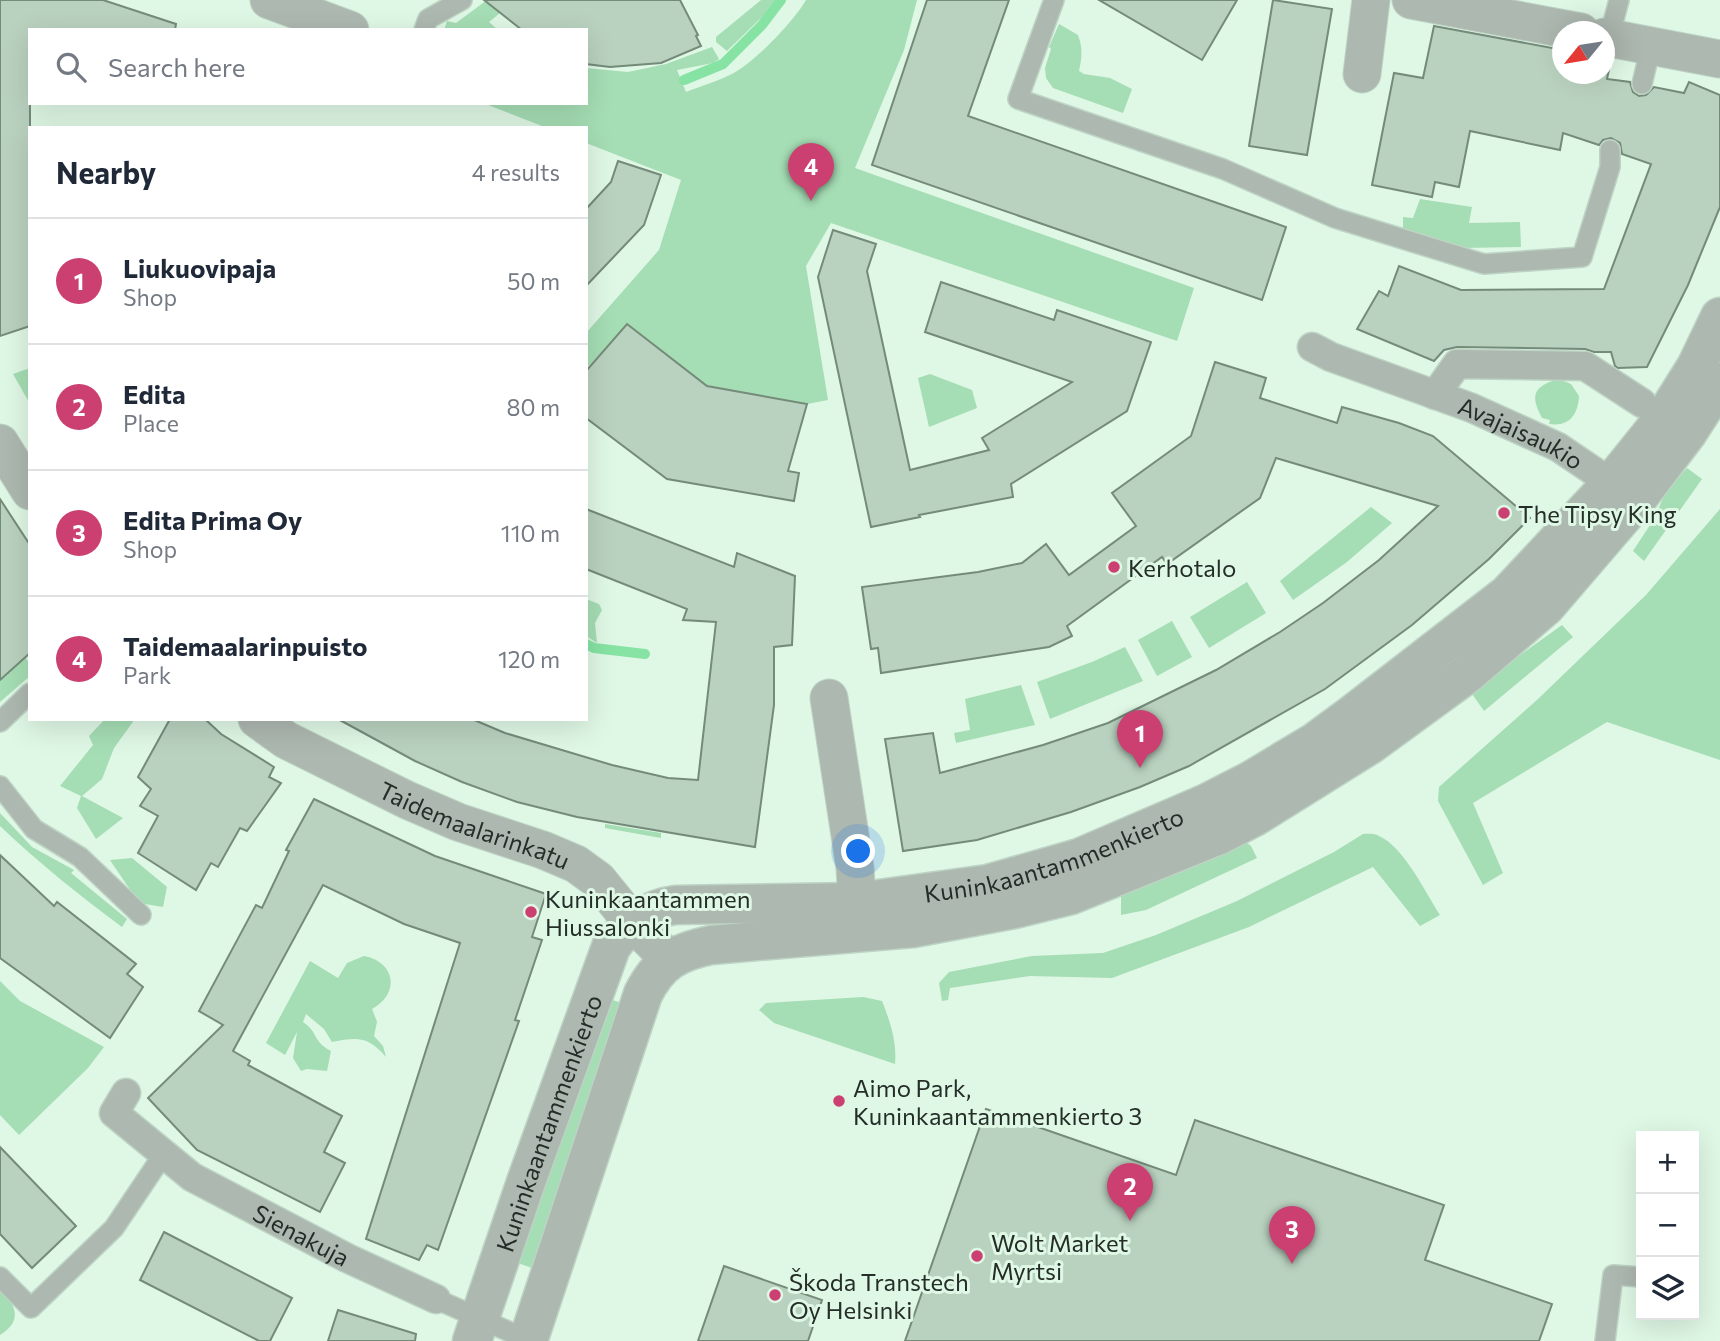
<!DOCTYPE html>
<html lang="en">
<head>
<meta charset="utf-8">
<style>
  :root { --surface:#fff; --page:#f6f6f7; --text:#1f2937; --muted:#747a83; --line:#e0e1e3; --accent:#cb3f71 }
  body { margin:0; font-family:Commissioner,sans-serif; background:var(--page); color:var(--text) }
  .controls { position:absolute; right:21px; bottom:21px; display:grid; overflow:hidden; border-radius:0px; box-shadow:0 7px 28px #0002 }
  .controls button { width:63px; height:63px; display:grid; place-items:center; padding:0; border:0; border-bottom:2px solid var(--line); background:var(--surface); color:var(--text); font:35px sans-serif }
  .compass { position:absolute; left:1552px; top:21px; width:63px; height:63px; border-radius:50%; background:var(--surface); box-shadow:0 7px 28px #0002; rotate:240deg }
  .you { position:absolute; left:859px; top:852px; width:24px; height:24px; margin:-18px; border:5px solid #fff; border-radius:50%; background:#1a73e8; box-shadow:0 0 0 10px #1a73e833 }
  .badge { display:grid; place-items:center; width:46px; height:46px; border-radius:50%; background:var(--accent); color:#fff; font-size:23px; font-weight:700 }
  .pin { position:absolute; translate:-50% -58px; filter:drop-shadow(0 2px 4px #0008) }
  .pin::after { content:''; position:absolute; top:37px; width:24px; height:21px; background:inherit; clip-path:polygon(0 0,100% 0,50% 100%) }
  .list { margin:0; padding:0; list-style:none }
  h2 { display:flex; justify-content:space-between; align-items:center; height:91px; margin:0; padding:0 28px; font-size:30px }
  h2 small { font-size:23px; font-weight:400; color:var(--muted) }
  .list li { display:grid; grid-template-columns:46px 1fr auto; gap:21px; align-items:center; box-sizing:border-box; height:126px; padding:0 28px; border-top:2px solid var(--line) }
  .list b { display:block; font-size:26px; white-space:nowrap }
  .list p { margin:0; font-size:23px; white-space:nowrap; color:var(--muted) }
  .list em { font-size:23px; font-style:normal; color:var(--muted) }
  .icon { flex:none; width:38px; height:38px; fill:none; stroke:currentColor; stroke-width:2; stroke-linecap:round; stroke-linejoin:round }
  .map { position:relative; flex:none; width:1720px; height:1341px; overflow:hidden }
  .search { position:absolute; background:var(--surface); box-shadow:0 7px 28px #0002; left:28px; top:28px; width:560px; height:77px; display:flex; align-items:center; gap:18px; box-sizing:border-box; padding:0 24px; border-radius:0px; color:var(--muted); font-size:26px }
  .panel { position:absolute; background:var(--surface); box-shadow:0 7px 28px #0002; left:28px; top:126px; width:560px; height:595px; border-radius:0px }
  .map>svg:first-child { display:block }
  .green { fill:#a5ddb4 }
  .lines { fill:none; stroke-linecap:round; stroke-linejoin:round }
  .stream { stroke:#86e3a3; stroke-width:10 }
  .building { fill:#b9d1bf; stroke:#758b7a; stroke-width:2 }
  .service-casing { stroke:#bdd3c3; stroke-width:22 }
  .pedestrian-casing { stroke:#bdd3c3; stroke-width:31 }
  .minor-casing { stroke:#bdd3c3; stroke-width:39 }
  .tertiary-casing { stroke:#bdd3c3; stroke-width:41 }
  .service { stroke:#adb8b0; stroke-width:19 }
  .pedestrian { stroke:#adb8b0; stroke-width:28 }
  .minor { stroke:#adb8b0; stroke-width:37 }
  .tertiary { stroke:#adb8b0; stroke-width:38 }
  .poi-dot { fill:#cb3f71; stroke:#dff7e5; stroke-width:2.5 }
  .labels { text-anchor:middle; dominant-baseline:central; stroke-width:6; stroke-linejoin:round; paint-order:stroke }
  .street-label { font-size:24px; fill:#242d27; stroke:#dff7e5 }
  .poi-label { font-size:24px; fill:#242d27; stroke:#dff7e5; text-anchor:start }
</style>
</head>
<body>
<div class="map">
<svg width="1720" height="1341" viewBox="0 0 1720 1341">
  <rect width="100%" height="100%" fill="#dff7e5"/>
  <!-- green -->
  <g class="green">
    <polygon points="487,0 500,13 489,22 498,30 444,30 447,21 456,23"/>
    <polygon points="761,0 775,0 762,17 727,51 716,42 716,37"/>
    <path d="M 806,0 L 917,0 L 904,50 L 855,168 L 1194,288 L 1177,341 L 831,223 L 806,266 L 828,400 L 807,404 L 707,386 L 628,324 L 586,369 L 586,333 L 659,250 L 681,180 L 586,143 L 586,128 L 547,128 L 483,103 L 586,103 L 586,68 L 628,72 L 666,64 L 712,47 L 719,59 L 713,63 L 677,70 L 686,92 C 701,86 718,81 732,74 C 754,63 794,21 806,0 Z"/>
    <path d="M 1059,24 L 1078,35 C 1083,49 1082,57 1079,71 L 1084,74 L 1110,78 L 1132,89 L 1123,113 L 1053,88 L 1046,78 L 1045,68 L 1051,49 L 1049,47 Z"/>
    <polygon points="1420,199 1472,207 1469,223 1520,222 1521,247 1460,248 1403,230 1403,217 1413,218"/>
    <polygon points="30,368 30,404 13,374"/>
    <polygon points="930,374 972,390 977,408 929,427 918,378"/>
    <path d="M 1558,379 L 1571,384 L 1579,396 C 1578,415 1569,427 1549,424 L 1550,420 L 1542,418 C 1530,395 1533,387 1558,379 Z"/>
    <polygon points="1687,468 1702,479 1644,561 1633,551 1652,522 1666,492"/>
    <polygon points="1371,507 1392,523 1347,562 1293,600 1280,581"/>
    <polygon points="1720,509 1720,760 1607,722 1473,803 1503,873 1483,885 1438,801 1439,787 1538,699 1646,595"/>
    <polygon points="1247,582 1266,613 1209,648 1190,617"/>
    <polygon points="586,599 599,604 602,610 595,623 597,643 586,636"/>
    <polygon points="1172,621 1192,657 1157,676 1138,640"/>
    <polygon points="1562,625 1573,637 1484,711 1470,691"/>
    <polygon points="1125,647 1143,681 1050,719 1037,682 1092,662"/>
    <polygon points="25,657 30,664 30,676 0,702 0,680"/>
    <polygon points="1021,685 1035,725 956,743 954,733 970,730 965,699"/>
    <polygon points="105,719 135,719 114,748 102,779 82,796 123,818 96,839 77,808 81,796 60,786 93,745 89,736"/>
    <path d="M 0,813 L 32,847 L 74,870 L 71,873 L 127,919 L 122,927 C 79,895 39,863 0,826 Z"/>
    <polygon points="605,824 661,833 661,838 605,828"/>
    <path d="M 1363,834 C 1368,834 1374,833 1379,836 C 1404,847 1425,892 1440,915 L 1420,926 L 1373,867 L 1249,927 L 1112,978 L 1030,976 L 950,988 L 948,1000 L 942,1001 L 939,983 L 949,972 L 1032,956 L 1103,953 L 1156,935 L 1237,901 L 1334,852 Z"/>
    <polygon points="1243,840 1251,846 1257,858 1146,910 1121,915 1121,889"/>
    <polygon points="132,858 167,887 163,907 139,903 110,860"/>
    <path d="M 364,956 C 396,962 400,994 372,1009 L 377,1022 L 374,1036 L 383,1046 L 386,1057 C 368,1036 358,1037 332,1042 L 324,1029 L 306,1014 L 303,1022 C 319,1033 312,1041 331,1051 L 327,1071 L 307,1069 L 301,1071 L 293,1058 L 297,1032 L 285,1055 L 266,1043 L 310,961 L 338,978 L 347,963 Z"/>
    <polygon points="0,981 20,1001 104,1047 88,1068 19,1135 0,1115"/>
    <polygon points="603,997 622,1003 532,1268 512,1261"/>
    <path d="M 863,997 L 882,1001 C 890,1021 897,1042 895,1064 L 774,1023 L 759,1010 L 766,1003 Z"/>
    <path d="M 0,1287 C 15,1305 24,1320 0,1335 Z"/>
  </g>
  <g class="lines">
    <!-- stream -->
    <g class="stream">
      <polyline points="684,80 723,64 762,25 781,0"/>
      <polyline points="586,644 594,648 645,654"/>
    </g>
  </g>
  <!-- building -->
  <g class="building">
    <polygon points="0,0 103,0 176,24 175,30 30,30 30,326 0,336"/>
    <polygon points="484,0 680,0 698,35 696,36 701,46 661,63 610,67 586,64 586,30 522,30"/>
    <polygon points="927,0 1009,0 968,116 1286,227 1262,300 872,165"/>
    <polygon points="1099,0 1237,0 1202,60"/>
    <polygon points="1273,0 1332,9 1307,155 1249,146"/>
    <polygon points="1434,26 1563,50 1563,74 1605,74 1605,58 1611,60 1607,79 1630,82 1633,92 1639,96 1646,95 1654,87 1684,93 1689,82 1720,95 1720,207 1688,285 1647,367 1618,368 1615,366 1611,352 1594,352 1585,349 1457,347 1444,350 1434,361 1357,329 1379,291 1388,296 1399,266 1461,290 1604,289 1651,164 1622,154 1620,143 1611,138 1603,140 1599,145 1563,133 1560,150 1470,131 1459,187 1435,182 1432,197 1372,185 1394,73 1423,78"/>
    <polygon points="618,161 661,175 644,225 586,286 586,209 611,182"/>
    <polygon points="833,230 876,244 867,271 910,470 989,450 982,438 1072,382 925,332 941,282 1054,320 1057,310 1151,342 1127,411 1011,484 1013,497 919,515 920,517 871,527 818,277"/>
    <polygon points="627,324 707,386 807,404 788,471 799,473 794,501 667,479 586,418 586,371"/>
    <polygon points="1215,362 1266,378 1260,398 1337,423 1342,407 1399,423 1433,436 1530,518 1489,559 1412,625 1325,689 1189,766 1140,787 1071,812 977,840 903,851 885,739 933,733 940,773 1043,745 1108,723 1216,670 1280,632 1323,603 1379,560 1438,506 1276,458 1260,498 1167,564 1162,557 1067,626 1072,636 1049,647 881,673 878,648 871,649 862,587 978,572 1022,563 1046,544 1069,575 1136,526 1112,493 1191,436"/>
    <polygon points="0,499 30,545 30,653 0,680"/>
    <polygon points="586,509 734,567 737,553 795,576 792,645 774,647 774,705 755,847 577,817 517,802 462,782 415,761 338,719 472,719 505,733 612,765 668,778 698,780 716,622 683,620 687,609 586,569"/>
    <polygon points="170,719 205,719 221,734 274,767 269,777 281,783 247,831 240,828 218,867 211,863 196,890 138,853 158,816 140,806 151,789 138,777"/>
    <polygon points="314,799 435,856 546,894 532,937 542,940 515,1020 519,1021 438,1250 427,1245 419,1260 366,1239 460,943 404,924 323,885 233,1051 250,1061 248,1065 342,1116 324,1152 345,1163 320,1212 197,1150 148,1098 223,1025 199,1011 256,905 262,908 289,851 286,850"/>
    <polygon points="0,855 54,906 57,902 136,964 127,974 143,987 110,1038 0,958"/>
    <polygon points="986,1109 1176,1175 1195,1120 1444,1205 1425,1260 1552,1304 1539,1341 905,1341"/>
    <polygon points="0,1147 76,1226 32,1268 0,1234"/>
    <polygon points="164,1232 292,1298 270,1341 259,1341 140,1280"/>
    <polygon points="724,1266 822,1300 808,1341 698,1341"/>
    <polygon points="338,1310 416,1334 415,1341 328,1341"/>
  </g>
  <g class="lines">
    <defs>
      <g id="service">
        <polyline points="1054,0 1018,99 1223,169 1335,218 1484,264 1582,257 1610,167 1610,150"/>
        <polyline points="424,30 428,19 462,0"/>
        <polyline points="1609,38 1619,0"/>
        <polyline points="1642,84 1651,46"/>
        <polyline points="0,722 30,693"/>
        <polyline points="0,786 34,829 80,857 141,915"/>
        <polyline points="0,1277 31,1308 114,1228 163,1155"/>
        <polyline points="436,1299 528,1340"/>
        <polyline points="1605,1341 1613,1275 1641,1277"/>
      </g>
      <g id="pedestrian">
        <path id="s1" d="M 1312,347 L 1331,357 L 1472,408 L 1558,447 L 1595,472"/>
        <polyline points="1435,395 1457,364 1585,366 1642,403"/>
        <path id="s2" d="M 126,1093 L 114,1113 L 192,1177 L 347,1258 L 436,1299"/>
      </g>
      <g id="minor">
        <polyline points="269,0 350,30"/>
        <polyline points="1411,0 1581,32"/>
        <polyline points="1604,37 1720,59"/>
        <polyline points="1362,74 1371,0"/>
        <polyline points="0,443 30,491"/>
        <polyline points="829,698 855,868 859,932"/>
        <path id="s3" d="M 257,719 L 286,740 L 407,800 L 458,822 L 543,850 L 576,864 L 598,880 L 632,922 L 669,959"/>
      </g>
      <g id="tertiary">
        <path id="s4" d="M 472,1341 L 526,1182 L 611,947 C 626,925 647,909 675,905 L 857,902 L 988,884 L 1079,858 L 1207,803 L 1250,781 L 1315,742 L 1353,714 L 1508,594 L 1610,485 L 1664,418 L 1696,367 L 1720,317"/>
        <path d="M 528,1341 L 643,994 C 659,962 677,952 711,945 L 913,928 L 1014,909 L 1071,895 L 1217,836 L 1254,817 L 1371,744 L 1467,674 L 1546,606 L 1631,507 L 1688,432 L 1720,382"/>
      </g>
    </defs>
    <!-- service casing -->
    <use href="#service" class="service-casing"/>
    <!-- pedestrian casing -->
    <use href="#pedestrian" class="pedestrian-casing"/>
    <!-- minor casing -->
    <use href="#minor" class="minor-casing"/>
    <!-- tertiary casing -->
    <use href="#tertiary" class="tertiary-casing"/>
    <!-- service -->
    <use href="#service" class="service"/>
    <!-- pedestrian -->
    <use href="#pedestrian" class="pedestrian"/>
    <!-- minor -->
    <use href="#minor" class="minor"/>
    <!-- tertiary -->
    <use href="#tertiary" class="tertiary"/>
  </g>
  <!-- markers -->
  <g class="poi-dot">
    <circle cx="1504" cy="513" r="7"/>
    <circle cx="1114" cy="567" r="7"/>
    <circle cx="531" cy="912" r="7"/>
    <circle cx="839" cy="1101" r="7"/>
    <circle cx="977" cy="1256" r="7"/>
    <circle cx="775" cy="1295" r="7"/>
  </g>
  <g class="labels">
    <!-- street labels -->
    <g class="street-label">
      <text stroke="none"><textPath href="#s1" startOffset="226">Avajaisaukio</textPath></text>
      <text stroke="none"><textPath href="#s3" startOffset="243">Taidemaalarinkatu</textPath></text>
      <text stroke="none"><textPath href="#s4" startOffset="882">Kuninkaantammenkierto</textPath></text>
      <text stroke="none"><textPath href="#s4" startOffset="231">Kuninkaantammenkierto</textPath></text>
      <text stroke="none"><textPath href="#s2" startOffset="248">Sienakuja</textPath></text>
    </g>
    <!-- poi labels -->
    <g class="poi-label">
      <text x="1518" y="513">The Tipsy King</text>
      <text x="1128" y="567">Kerhotalo</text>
      <text x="545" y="898">Kuninkaantammen<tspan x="545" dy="28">Hiussalonki</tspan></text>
      <text x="853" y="1087">Aimo Park,<tspan x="853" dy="28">Kuninkaantammenkierto 3</tspan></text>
      <text x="991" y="1242">Wolt Market<tspan x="991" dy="28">Myrtsi</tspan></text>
      <text x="789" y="1281">Škoda Transtech<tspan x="789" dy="28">Oy Helsinki</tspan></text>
    </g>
  </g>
</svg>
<div class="controls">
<button>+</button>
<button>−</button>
<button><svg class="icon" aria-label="layers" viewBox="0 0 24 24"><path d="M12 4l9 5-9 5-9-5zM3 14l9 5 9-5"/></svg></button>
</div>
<svg class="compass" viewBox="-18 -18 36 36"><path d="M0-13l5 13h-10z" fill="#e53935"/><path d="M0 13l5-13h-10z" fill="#747a83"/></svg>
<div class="you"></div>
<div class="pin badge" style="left:1140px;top:768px">1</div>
<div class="pin badge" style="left:1130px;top:1221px">2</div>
<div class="pin badge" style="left:1292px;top:1264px">3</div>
<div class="pin badge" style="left:811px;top:201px">4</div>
<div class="search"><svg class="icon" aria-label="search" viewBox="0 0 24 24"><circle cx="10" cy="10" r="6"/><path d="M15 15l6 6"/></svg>Search here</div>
<section class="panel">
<h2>Nearby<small>4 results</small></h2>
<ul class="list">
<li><span class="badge">1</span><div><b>Liukuovipaja</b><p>Shop</p></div><em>50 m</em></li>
<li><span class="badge">2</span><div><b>Edita</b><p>Place</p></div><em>80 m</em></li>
<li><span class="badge">3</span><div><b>Edita Prima Oy</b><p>Shop</p></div><em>110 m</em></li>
<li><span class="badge">4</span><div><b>Taidemaalarinpuisto</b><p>Park</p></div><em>120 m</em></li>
</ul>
</section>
</div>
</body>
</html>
